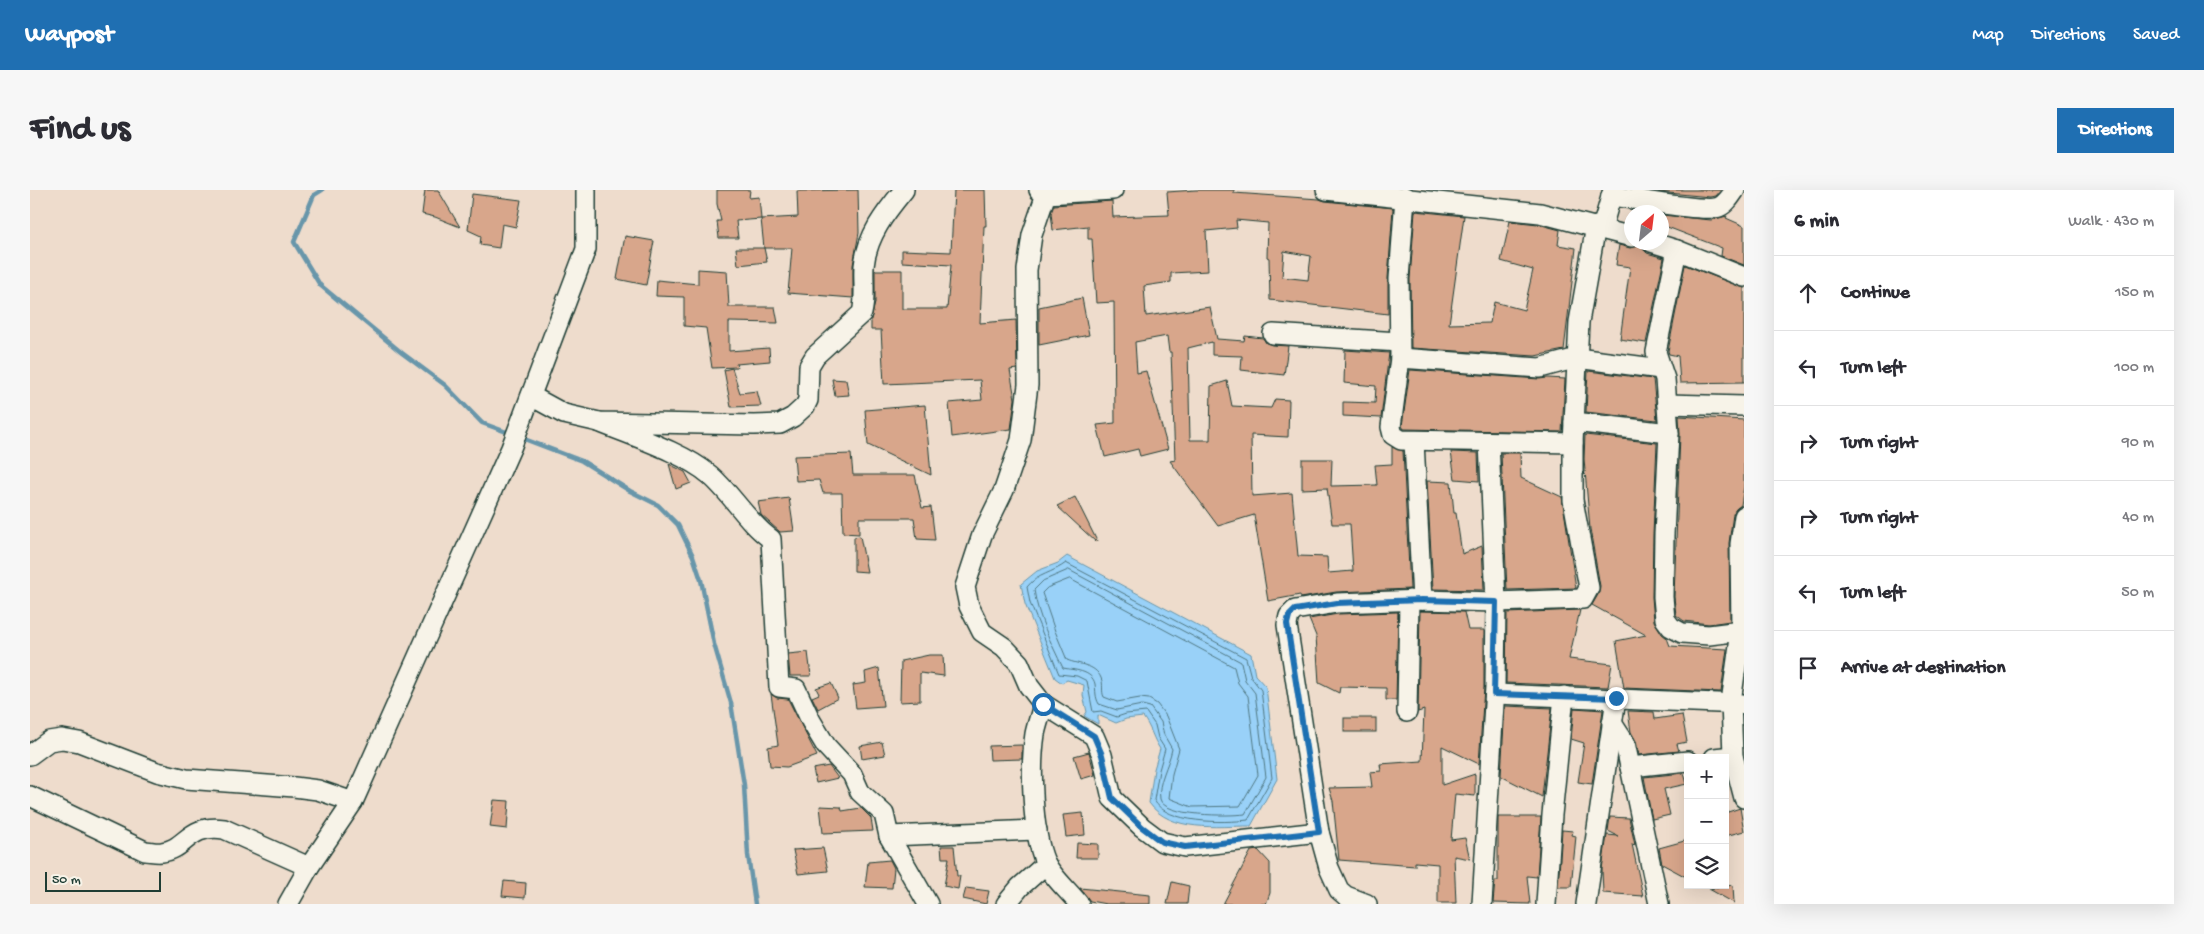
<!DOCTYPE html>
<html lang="en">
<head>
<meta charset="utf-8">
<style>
  :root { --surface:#fff; --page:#f7f7f7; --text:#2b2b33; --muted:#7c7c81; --line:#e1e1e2; --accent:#1f6fb2 }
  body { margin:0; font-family:"Gochi Hand",sans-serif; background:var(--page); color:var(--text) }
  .controls { position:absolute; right:15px; bottom:15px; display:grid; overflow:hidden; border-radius:0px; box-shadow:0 5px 20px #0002 }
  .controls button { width:45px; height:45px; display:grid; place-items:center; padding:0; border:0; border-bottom:1px solid var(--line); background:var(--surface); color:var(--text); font:25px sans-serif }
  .compass { position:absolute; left:1594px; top:15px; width:45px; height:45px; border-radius:50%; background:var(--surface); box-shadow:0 5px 20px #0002; rotate:28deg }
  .scale { position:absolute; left:15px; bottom:12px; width:116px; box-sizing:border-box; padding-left:5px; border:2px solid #1f3d34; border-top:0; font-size:14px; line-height:18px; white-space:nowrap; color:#1f3d34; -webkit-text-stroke:4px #f7f3e8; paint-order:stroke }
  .stop { position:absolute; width:15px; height:15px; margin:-11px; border:4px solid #1f6fb2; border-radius:50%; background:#fff }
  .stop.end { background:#1f6fb2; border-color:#fff; box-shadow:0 1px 5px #0008 }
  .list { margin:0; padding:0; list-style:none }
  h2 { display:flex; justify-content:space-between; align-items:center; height:65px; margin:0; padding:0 20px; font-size:21px }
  h2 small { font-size:16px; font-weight:400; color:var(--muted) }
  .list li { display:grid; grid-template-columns:32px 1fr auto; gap:15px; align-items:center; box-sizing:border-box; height:75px; padding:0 20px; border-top:1px solid var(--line) }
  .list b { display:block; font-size:19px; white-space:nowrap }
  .list em { font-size:16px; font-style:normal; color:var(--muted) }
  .icon { flex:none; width:28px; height:28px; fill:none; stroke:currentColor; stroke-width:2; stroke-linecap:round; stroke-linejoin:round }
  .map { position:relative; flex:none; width:1714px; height:714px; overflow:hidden; border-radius:0px }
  header { display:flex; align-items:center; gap:30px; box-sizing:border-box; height:70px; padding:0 25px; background:var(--accent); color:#fff }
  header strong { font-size:24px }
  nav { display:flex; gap:28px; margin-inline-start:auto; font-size:18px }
  .intro { display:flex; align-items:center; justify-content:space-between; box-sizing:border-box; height:120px; padding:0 30px }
  h1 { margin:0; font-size:35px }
  .button { padding:12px 22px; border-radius:0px; background:var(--accent); color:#fff; font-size:18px; font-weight:700 }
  main { display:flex; gap:30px; padding:0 30px }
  aside { flex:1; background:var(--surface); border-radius:0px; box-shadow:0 5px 20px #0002 }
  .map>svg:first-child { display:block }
  .water { fill:#99d1f8; stroke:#6896aa }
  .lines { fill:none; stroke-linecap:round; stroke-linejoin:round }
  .shore { stroke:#507882; stroke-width:1 }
  .stream { stroke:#6896aa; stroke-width:4.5 }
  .building { fill:#d8a68b; stroke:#1f3d34; fill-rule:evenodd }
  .minor-casing { stroke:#1f3d34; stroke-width:22 }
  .minor { stroke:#f7f3e8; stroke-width:19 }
  .route { stroke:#1f6fb2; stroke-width:6 }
</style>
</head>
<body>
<header>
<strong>Waypost</strong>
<nav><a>Map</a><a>Directions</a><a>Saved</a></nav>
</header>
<div class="intro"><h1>Find us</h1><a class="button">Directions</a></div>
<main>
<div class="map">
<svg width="1714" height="714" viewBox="0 0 1714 714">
  <rect width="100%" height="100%" fill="#eedccc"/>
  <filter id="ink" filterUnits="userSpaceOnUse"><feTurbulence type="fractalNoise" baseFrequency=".02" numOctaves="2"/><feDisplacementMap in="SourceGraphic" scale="10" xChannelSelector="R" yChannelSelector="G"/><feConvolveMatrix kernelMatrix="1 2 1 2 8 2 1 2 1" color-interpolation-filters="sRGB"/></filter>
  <g filter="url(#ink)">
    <!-- water -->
    <path class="water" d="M 1037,366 L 1221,464 L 1225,485 L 1236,497 L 1247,589 L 1221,636 C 1187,636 1141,643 1119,613 L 1124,579 L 1130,559 C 1123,549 1121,537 1113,527 L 1096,529 L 1086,533 L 1068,525 L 1068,534 L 1054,526 L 1057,522 L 1053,505 L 1054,495 L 1037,490 L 1032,493 L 1025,488 L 995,414 L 991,394 L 1007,381 L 1028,373 Z"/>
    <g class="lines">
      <!-- shore -->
      <g class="shore">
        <path d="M 1036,373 L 1216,468 L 1221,487 L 1231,500 L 1242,588 L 1218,630 C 1194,633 1136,634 1124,610 L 1129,580 L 1135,559 L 1128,548 L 1125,535 L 1116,522 L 1096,524 L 1087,527 L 1071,521 L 1063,522 L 1057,491 L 1047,486 L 1029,484 L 1000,413 L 997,397 C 1007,384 1023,383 1036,373 Z"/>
        <path d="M 1039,380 L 1211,472 L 1215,490 L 1225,503 L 1236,587 L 1215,624 C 1200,626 1134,627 1130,609 C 1127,593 1139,575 1142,559 L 1134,545 L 1131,532 L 1120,517 L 1112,515 L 1087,520 L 1069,514 C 1065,507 1066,501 1065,494 C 1062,480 1043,480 1033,478 C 1021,453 1008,427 1004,400 L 1013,391 Z"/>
        <path d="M 1040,389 L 1204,477 L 1208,493 L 1218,506 L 1228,585 L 1210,616 L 1162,617 L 1139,608 L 1142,584 L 1149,559 L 1136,526 L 1127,514 L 1119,509 L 1110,508 L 1087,512 L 1074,507 C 1071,501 1074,495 1071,488 C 1065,474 1049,475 1037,470 L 1025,441 L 1012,403 L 1017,398 Z"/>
      </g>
      <!-- stream -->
      <g class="stream">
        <polyline points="292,0 284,5 264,52 290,95 372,163 415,195 452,233 482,244"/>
        <polyline points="489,247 552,271 600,301 628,315 648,335 663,366 671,390 684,454 701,513 714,595 718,665 725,714"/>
      </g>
    </g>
    <!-- building -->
    <g class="building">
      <polygon points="395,0 408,0 430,37 405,27 392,24"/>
      <polygon points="687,0 720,0 719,8 729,7 731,29 706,31 708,48 689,48 687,31 691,31 687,14"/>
      <polygon points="828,0 829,43 823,75 823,108 758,103 762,58 734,58 731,29 768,27 767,1"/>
      <polygon points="924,0 955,0 956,36 954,36 950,133 986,130 987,179 980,180 985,209 981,239 922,247 919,213 952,210 950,190 854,194 851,140 841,140 841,129 845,113 845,80 872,80 872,119 917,119 921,75 872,72 872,60 921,62"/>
      <path d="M 1166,0 L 1204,0 L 1204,3 L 1289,9 L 1295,11 L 1363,18 L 1358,88 L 1358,124 L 1240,110 L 1239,68 L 1237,67 L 1238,33 L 1206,30 L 1207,38 L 1176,41 L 1178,81 L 1141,83 L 1141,92 L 1114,96 L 1116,126 L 1180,117 L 1187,149 L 1214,151 L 1215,146 L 1233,148 L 1236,153 L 1242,155 L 1258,156 L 1254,185 L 1211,180 L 1212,166 L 1182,165 L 1182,152 L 1158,158 L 1160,250 L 1180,250 L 1181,196 L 1197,191 L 1202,216 L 1241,218 L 1245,209 L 1259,210 L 1258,247 L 1221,245 L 1222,306 L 1262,303 L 1268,366 L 1297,367 L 1298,383 L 1323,381 L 1320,334 L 1302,334 L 1297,298 L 1272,299 L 1272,269 L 1302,269 L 1301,296 L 1347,295 L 1345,275 L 1362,274 L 1362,257 L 1373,261 L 1380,399 L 1306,402 L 1271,408 L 1270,405 L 1238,411 L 1224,325 L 1188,336 L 1140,271 L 1145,270 L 1141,162 L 1139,162 L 1137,146 L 1105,152 L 1107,183 L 1116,181 L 1138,259 L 1110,266 L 1108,259 L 1075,267 L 1067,235 L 1085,233 L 1084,112 L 1066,113 L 1062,49 L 1058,49 L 1058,36 L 1023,40 L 1021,23 L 1024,15 L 1082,11 L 1083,27 L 1139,25 L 1137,2 ZM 1254,61 L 1281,66 L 1278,90 L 1252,87 Z"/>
      <polygon points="1629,0 1691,0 1686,6 1680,7 1639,3 1629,2"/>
      <polygon points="442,4 491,10 486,37 472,34 469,58 450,55 451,46 438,40"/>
      <polygon points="1385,21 1434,26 1419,134 1460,133 1464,112 1494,120 1503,80 1471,71 1480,31 1508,34 1530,40 1528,55 1546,58 1534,160 1505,166 1381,158 1380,89"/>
      <polygon points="1632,25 1681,30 1697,26 1696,28 1714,36 1714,75 1691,66 1692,58 1632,35"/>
      <polygon points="595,46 624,51 616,95 587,89"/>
      <polygon points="1589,55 1600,58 1610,55 1617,63 1634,68 1616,153 1590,149 1600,77 1586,75"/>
      <polygon points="706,58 734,58 737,72 708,75"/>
      <polygon points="1655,75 1714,98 1714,192 1650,193 1648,166 1639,164 1638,161"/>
      <polygon points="668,79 697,81 699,117 745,117 748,133 699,132 699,161 739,158 740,171 706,174 707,177 682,178 676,138 654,136 654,107 626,106 627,90 668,94"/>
      <polygon points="1052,108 1059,145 1009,155 1009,117"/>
      <polygon points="1315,160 1359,163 1351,228 1313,226 1313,212 1345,213 1346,196 1314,193"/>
      <polygon points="702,178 710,203 727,201 731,216 701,217 694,180"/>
      <polygon points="1380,180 1509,189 1518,188 1535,189 1532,242 1374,239 1372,236"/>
      <polygon points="1558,181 1623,189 1627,230 1556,222"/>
      <polygon points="802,189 816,190 819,205 805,206"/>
      <polygon points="895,215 901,285 838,255 835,220"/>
      <polygon points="1649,226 1714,230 1714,296 1711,315 1706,319 1703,324 1699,353 1700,431 1679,434 1654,431 1646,425 1644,407 1650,244"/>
      <polygon points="1555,245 1627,253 1623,345 1622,407 1624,431 1632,444 1637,448 1640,456 1697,459 1691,502 1594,498 1586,451 1616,445 1562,415 1569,403 1570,396 1560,339 1554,269"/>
      <polygon points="1421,262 1448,263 1449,291 1425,289"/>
      <polygon points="1471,263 1490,263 1491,288 1532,307 1546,398 1477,400"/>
      <polygon points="821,264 823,285 885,285 892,318 901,317 905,350 887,349 884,328 829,328 829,344 813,343 812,303 793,303 789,290 766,291 764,266"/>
      <polygon points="639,274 655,282 661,293 646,299"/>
      <polygon points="1397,291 1421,292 1424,323 1426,323 1432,364 1452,356 1454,400 1403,399"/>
      <polygon points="1045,307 1067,351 1066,352 1027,316"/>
      <polygon points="759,308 764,341 750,342 731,325 728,312"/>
      <polygon points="830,346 837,382 824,381 824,347"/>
      <polygon points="1550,420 1539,469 1582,474 1578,497 1476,493 1477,423"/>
      <polygon points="1390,421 1434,422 1438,440 1454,440 1454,497 1449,574 1412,556 1412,595 1445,584 1445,606 1425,604 1421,650 1435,648 1440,669 1424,666 1426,713 1408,713 1408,674 1385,672 1385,676 1309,670 1303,611 1299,598 1342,597 1340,582 1351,581 1350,574 1392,571 1394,520 1388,522"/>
      <polygon points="1368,422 1366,510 1356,510 1356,498 1310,497 1309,503 1289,493 1286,446 1279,429 1308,424"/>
      <polygon points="778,462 781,486 760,486 758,464"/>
      <polygon points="899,465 913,465 914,486 890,483 890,511 870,512 871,471"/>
      <polygon points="849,478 853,516 826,518 823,495 836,493 835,482"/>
      <polygon points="801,493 808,508 788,519 782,507 789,504 786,498"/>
      <polygon points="741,504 747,508 758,509 787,566 757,577 740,576 738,557 748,555"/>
      <polygon points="1475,516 1522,518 1512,607 1471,586"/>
      <polygon points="1544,518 1573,520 1562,594 1548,592 1554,553 1541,549"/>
      <polygon points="1598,521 1624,522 1625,529 1652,525 1657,552 1647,554 1649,561 1609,565 1606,551 1601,542"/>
      <rect x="1314" y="528" width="32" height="14"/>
      <polygon points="852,552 855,565 832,569 830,556"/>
      <polygon points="992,555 992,569 960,570 959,556"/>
      <polygon points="1059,562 1065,585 1051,589 1044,566"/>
      <polygon points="799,576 808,588 786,593 783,579"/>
      <polygon points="1654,583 1657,594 1634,599 1640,625 1622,629 1614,587"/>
      <polygon points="464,610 479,611 477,639 460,637"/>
      <polygon points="790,616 811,617 812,621 831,618 841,628 843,641 793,643"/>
      <polygon points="1710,618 1714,641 1695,646 1695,623"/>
      <polygon points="1053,623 1055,645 1036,647 1033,625"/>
      <polygon points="1468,627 1511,627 1507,687 1497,686 1500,714 1463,713 1465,691 1468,691"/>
      <polygon points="1580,627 1599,628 1605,655 1602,654 1613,706 1573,703 1572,679 1577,645 1588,646 1578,641"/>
      <polygon points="1532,640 1543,641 1542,645 1546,646 1541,697 1528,697"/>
      <polygon points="1658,650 1658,688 1632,674 1629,658"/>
      <polygon points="1047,653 1068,654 1068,668 1046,668"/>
      <polygon points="911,656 924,656 927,686 930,686 928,699 914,696 919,668 912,668"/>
      <polygon points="793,658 798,681 768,684 763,660"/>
      <polygon points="1228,660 1240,673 1240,703 1236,714 1193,714 1221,661"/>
      <polygon points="860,670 864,678 862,698 835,697 838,672"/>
      <polygon points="474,691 496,693 495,708 472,706"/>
      <polygon points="1142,692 1159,696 1157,714 1137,714"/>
      <polygon points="1703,695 1704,713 1679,699"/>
      <polygon points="936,698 959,701 956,714 933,709"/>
      <polygon points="1050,698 1120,705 1120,714 1076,714 1060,711"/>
    </g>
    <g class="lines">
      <defs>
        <g id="minor">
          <polyline points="1009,0 1016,4 1083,0"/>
          <polyline points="1296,0 1510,23 1602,47"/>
          <polyline points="1016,4 1002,45 997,80 998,195 991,250 974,300 952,345 935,397 939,416 952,442 974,457 989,473 999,496 1013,514 1064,546 1072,565 1082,608 1112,637 1132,652 1155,657 1289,642"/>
          <path d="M 1581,6 C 1601,8 1675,23 1689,17 C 1696,14 1701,6 1705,0"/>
          <polyline points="1375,7 1369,89 1370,168 1361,237 1363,245 1371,250 1543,253"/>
          <polyline points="1572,38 1583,0"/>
          <polyline points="1621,52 1647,60 1714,87"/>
          <polyline points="1647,60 1626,162 1635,189 1639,243 1634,345 1633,407 1635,429 1641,437 1652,443 1679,445 1711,441"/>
          <polyline points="1243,144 1369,152"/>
          <polyline points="1370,168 1510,178 1547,168 1631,179"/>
          <path d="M 501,206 L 534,224 L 569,232 L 724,235 L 750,234 L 763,227 L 775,216 L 778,210 L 779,176 L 785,166 L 832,123 C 836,108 833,92 834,76 C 837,46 855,23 874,0"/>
          <polyline points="1637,214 1714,216"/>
          <path d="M 569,232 C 602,246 653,262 680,285 C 702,304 717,332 741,349 L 749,497 L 766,499 L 781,531 L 796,556 L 822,584 L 830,602 L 854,624 L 859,646 L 898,714"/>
          <polyline points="1544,232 1639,243"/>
          <polyline points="1384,251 1392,410"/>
          <polyline points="1714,326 1710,354 1711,441 1701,512 1703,566 1714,608"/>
          <polyline points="1465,504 1713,514"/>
          <path d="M 1013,514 C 1011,524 1007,534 1005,544 C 1000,577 1002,642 1015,672 C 1022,687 1039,701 1049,714"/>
          <polyline points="1377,522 1379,410"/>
          <polyline points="1582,533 1595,553 1629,714"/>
          <polyline points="0,565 19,551 32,549 49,552 127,582 156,589 264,597 288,600 323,612"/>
          <polyline points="1684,568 1703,566"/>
          <polyline points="1600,577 1658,571"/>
          <path d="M 0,606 L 115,661 C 120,661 126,663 132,662 C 157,659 157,634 194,639 L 279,677"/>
          <polyline points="859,646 1007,640"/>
          <polyline points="258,714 279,677 323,612 481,258 556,59 556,0"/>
          <polyline points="976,714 990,697 1016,674"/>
          <polyline points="1337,714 1316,706 1309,700 1299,678 1289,642 1257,435 1259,426 1265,420 1307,413 1392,410 1466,412 1553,409 1559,398 1543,310 1543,253 1549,132 1566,36"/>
          <polyline points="1452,714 1465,497 1466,412 1459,252"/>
          <polyline points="1516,714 1522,625 1534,506"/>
          <polyline points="1556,714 1586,508"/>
        </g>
      </defs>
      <!-- minor casing -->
      <use href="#minor" class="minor-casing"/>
      <!-- minor -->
      <use href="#minor" class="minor"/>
    </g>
  </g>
  <g class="lines" filter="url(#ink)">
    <!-- route -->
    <polyline class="route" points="1013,514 1064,546 1072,565 1082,608 1112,637 1132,652 1155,657 1289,642 1257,434 1259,426 1265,420 1307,413 1392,410 1466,412 1464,504 1586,508"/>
  </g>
</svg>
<div class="controls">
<button>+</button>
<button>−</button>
<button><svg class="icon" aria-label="layers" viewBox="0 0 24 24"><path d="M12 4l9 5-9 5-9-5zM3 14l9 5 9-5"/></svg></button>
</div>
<svg class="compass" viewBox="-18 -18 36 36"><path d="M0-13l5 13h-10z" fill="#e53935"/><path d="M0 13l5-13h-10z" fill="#7c7c81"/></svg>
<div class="scale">50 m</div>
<div class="stop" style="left:1013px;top:514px"></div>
<div class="stop end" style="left:1586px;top:508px"></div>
</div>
<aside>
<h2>6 min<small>Walk · 430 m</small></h2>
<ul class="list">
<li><svg class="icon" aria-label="ahead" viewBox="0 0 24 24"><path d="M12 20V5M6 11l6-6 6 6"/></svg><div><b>Continue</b></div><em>150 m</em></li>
<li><svg class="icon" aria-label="left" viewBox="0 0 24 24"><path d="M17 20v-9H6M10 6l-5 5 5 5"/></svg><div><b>Turn left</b></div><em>100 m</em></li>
<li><svg class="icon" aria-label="right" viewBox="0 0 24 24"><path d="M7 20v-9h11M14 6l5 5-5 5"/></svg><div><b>Turn right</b></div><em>90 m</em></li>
<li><svg class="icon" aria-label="right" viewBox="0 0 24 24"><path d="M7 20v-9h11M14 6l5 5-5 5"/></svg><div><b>Turn right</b></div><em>40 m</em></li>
<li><svg class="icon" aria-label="left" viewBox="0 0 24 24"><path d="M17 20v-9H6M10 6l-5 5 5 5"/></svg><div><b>Turn left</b></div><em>50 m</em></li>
<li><svg class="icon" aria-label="arrive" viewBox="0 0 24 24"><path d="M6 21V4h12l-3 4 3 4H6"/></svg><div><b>Arrive at destination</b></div></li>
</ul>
</aside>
</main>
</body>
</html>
